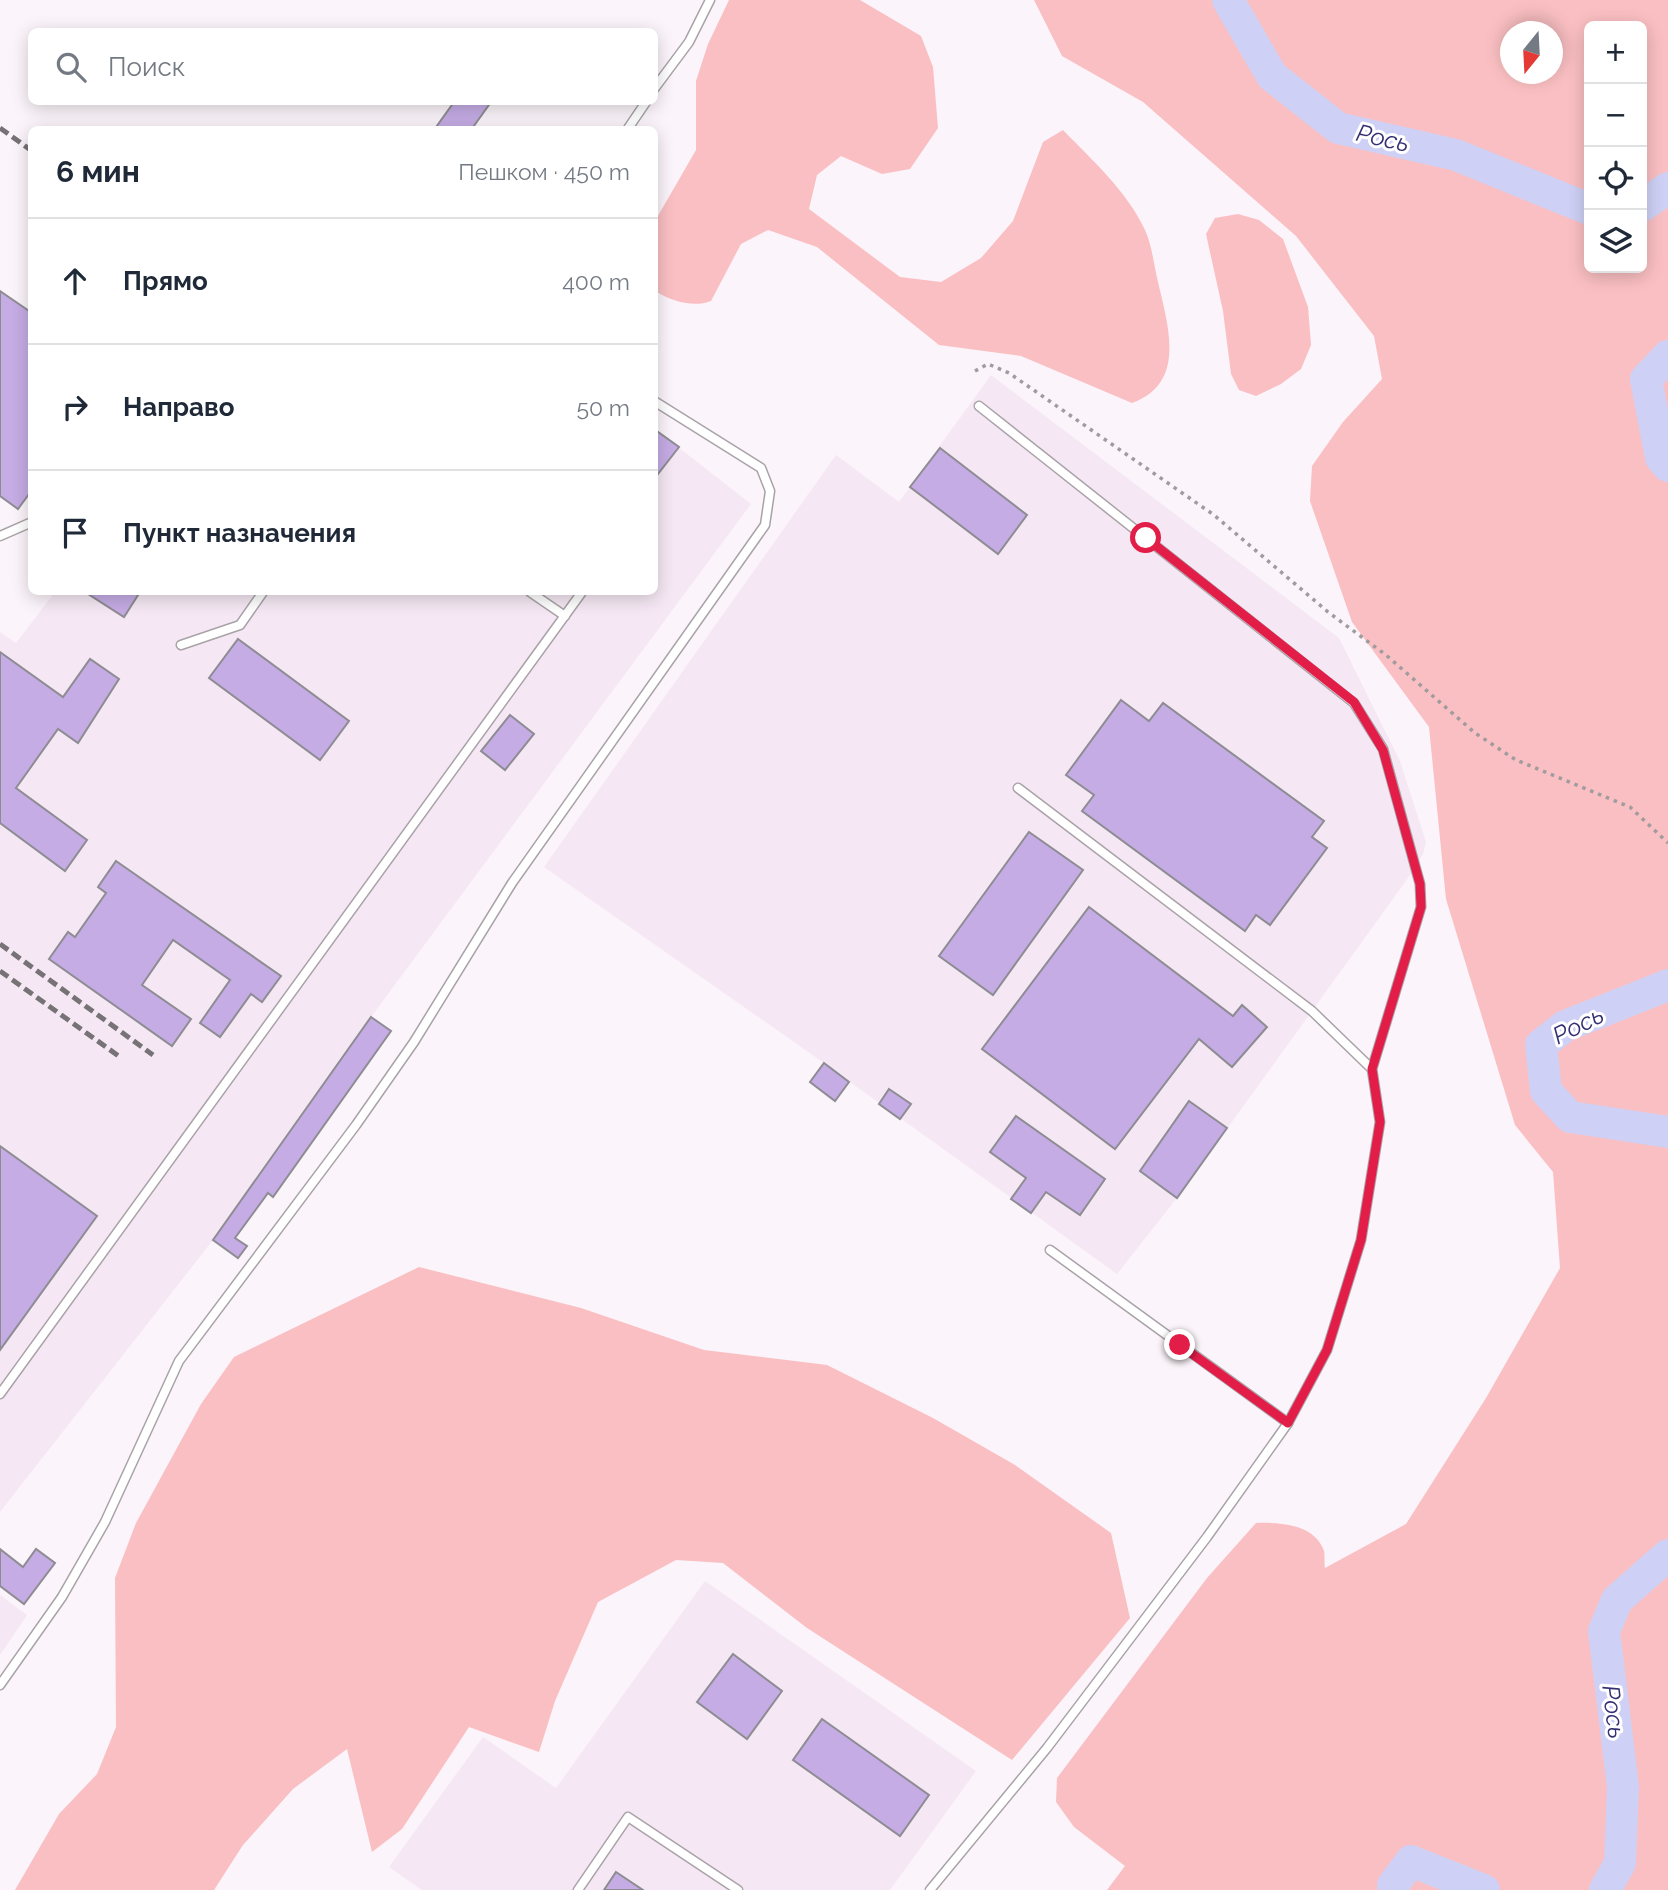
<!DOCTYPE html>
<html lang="ru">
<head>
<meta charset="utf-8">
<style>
  :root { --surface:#fff; --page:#f6f6f7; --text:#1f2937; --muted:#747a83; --line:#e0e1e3 }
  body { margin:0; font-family:Raleway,sans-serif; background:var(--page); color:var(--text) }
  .controls { position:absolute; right:21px; top:21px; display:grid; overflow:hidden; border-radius:10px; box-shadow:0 4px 18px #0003 }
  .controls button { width:63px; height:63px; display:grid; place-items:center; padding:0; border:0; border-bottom:2px solid var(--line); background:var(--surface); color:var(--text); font:35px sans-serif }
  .compass { position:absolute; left:1500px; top:21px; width:63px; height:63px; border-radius:50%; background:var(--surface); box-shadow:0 4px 18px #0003; rotate:198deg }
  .stop { position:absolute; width:21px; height:21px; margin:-16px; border:5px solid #e11d48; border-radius:50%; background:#fff }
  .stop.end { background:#e11d48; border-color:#fff; box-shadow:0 2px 7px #0008 }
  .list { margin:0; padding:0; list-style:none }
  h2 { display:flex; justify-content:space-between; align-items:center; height:91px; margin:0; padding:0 28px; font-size:30px }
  h2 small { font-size:23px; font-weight:400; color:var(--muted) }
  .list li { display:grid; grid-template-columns:46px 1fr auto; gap:21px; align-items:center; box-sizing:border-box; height:126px; padding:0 28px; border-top:2px solid var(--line) }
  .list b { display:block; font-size:26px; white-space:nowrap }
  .list em { font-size:23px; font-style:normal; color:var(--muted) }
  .icon { flex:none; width:38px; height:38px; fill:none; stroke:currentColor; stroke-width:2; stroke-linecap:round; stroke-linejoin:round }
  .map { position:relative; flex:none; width:1668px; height:1890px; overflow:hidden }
  .search { position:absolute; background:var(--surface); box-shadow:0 4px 18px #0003; left:28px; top:28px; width:630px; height:77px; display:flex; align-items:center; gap:18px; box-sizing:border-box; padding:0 24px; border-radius:10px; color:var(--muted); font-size:26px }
  .panel { position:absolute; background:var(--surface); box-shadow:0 4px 18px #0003; left:28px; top:126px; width:630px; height:469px; border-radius:10px }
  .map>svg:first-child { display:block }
  .built { fill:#f5e8f4 }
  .green { fill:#fabfc2; fill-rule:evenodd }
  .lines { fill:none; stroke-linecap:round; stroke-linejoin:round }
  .river { stroke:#ced1f5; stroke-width:32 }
  .building { fill:#c5ace4; stroke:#8e8c93; stroke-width:2 }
  .lane-casing { stroke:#a9a3a8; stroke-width:11 }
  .path { stroke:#a09b9f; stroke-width:3.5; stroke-dasharray:3.5 5; stroke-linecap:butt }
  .lane { stroke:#fff; stroke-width:8 }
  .rail { stroke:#767275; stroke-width:5; stroke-dasharray:10 5; stroke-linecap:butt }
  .route { stroke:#e11d48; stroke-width:9 }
  .labels { text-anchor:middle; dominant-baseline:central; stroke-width:6; stroke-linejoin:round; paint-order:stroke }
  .water-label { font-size:24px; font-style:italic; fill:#332f73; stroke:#fff }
</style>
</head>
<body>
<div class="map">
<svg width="1668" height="1890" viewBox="0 0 1668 1890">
  <rect width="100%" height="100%" fill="#fbf4fa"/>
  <!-- built -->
  <g class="built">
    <polygon points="991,375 1339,638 1400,761 1426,842 1423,854 1408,878 1177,1198 1117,1274 850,1082 835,1101 810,1082 824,1063 544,867 836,455 899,502"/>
    <polygon points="655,429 751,504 371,1017 213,1240 0,1512 0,632 16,643 55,592 654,592"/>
    <polygon points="705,1581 976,1771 890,1890 422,1890 389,1867 483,1737 556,1788"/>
    <polygon points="0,1595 27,1615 0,1655"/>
  </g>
  <!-- green -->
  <g class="green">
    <path d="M 729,0 L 860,0 L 921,36 L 933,67 L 938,128 L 910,169 L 882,174 L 841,156 L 817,175 L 809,209 L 900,277 L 941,282 L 981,258 L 1013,221 L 1043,142 L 1063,130 C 1092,160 1127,191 1145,230 C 1152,245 1154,266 1158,282 C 1168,326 1187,383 1132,403 L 1021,356 L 939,345 L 817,247 L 768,230 L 741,244 L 711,301 C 693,308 671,301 655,291 L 655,221 L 696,150 L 696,81 L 708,44 Z"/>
    <path d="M 1034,0 L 1668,0 L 1668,1890 L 1107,1890 L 1125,1866 L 1074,1827 L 1056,1802 L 1057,1778 L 1207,1578 L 1256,1523 C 1279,1522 1315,1524 1324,1551 C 1325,1556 1324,1563 1325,1568 L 1406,1524 L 1486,1398 L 1560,1268 L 1553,1172 L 1515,1125 L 1446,899 L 1429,727 L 1352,622 L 1310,501 L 1312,466 L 1343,422 L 1382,379 L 1374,336 L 1296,236 L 1143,102 L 1062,56 ZM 1589,26 L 1642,26 L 1642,268 L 1589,268 ZM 1510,32 L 1552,32 L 1552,74 L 1510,74 Z"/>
    <polygon points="1238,214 1259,220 1283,239 1308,307 1311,345 1301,369 1281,384 1256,396 1239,390 1231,374 1223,311 1206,234 1215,218"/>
    <polygon points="419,1267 581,1308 704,1350 827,1365 933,1418 1015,1465 1111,1533 1130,1618 1012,1760 807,1628 723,1563 676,1560 598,1602 555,1701 539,1752 469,1727 402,1829 372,1852 347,1749 293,1789 243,1845 214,1890 15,1890 59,1814 97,1774 116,1727 115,1578 136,1523 201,1404 234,1357"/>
  </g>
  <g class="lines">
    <!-- river -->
    <g class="river">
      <polyline points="1228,0 1272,76 1338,128 1456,155 1589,209"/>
      <polyline points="1642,206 1668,188"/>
      <polyline points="1668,356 1646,379 1661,458 1668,466"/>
      <polyline points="1668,985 1565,1026 1541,1045 1546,1091 1570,1117 1668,1132"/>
      <polyline points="1394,1890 1393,1885 1411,1861 1484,1890"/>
      <polyline points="1605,1890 1620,1863 1623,1787 1604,1631 1617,1600 1668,1555"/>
    </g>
  </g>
  <!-- building -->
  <g class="building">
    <polygon points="454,102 491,102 471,130 434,130"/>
    <polygon points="0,291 32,313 32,490 18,509 0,496"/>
    <polygon points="654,429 679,447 654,479"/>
    <polygon points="940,448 1027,515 998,554 910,487"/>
    <polygon points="85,592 140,592 124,617"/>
    <polygon points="238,639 349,721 320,760 209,678"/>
    <polygon points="0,652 63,697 90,659 119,679 78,743 58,729 16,788 87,840 65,871 0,823"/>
    <polygon points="1121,700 1149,721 1163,703 1324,821 1312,837 1327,848 1270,925 1256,915 1245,931 1082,811 1094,795 1066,775"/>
    <polygon points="510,715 534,734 505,770 481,751"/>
    <polygon points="1029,832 1083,870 993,995 939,956"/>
    <polygon points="116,861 281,976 262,1002 251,994 220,1037 200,1023 230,980 173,940 142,985 191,1019 172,1046 49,959 68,932 75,937 106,893 98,887"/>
    <polygon points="1089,907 1233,1016 1242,1005 1267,1027 1232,1067 1199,1039 1115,1149 982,1049"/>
    <polygon points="371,1017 391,1031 273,1197 268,1193 235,1238 247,1246 238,1258 213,1240"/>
    <polygon points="824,1063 849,1082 835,1101 810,1082"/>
    <polygon points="889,1089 911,1104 900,1119 879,1104"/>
    <polygon points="1189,1101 1227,1128 1177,1198 1140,1171"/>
    <polygon points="1016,1116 1105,1179 1080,1215 1046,1192 1031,1213 1011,1199 1026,1178 990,1152"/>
    <polygon points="0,1146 97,1216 0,1350"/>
    <polygon points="0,1549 23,1567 36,1549 55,1563 24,1604 0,1586"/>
    <polygon points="733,1654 782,1691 747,1739 697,1702"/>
    <polygon points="822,1719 929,1795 900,1836 793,1760"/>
    <polygon points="616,1872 643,1890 604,1890"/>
  </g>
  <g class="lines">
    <defs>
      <g id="lane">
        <polyline points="654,89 689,42 710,0"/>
        <polyline points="627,130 646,102"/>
        <polyline points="0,536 32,522"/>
        <polyline points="530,592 565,616"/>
        <polyline points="181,645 240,625 263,592"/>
        <polyline points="1018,788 1312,1011 1372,1069"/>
        <polyline points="1050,1250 1288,1423"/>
        <polyline points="0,1394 582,592"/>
        <polyline points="0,1685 62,1597 105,1522 179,1361 356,1125 414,1042 512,883 765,525 770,491 761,468 654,401"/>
        <polyline points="578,1890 628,1817 738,1890"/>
        <polyline points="930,1890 1047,1748 1207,1537 1288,1423 1327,1350 1361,1240 1380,1122 1372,1069 1421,907 1420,884 1383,749 1354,703 979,406"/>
      </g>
    </defs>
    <!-- lane casing -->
    <use href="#lane" class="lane-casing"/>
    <!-- path -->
    <polyline class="path" points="975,371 988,364 1009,373 1214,515 1328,612 1386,655 1475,733 1516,760 1630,807 1668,843"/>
    <!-- lane -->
    <use href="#lane" class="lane"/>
    <!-- rail -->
    <g class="rail">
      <polyline points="0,128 32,151"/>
      <polyline points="0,944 153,1055"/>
      <polyline points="0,971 120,1057"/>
    </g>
  </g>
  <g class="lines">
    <!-- route -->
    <polyline class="route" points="1146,538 1354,702 1383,750 1420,884 1421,907 1372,1069 1380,1122 1361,1240 1327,1350 1288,1423 1180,1345"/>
  </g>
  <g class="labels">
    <!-- water labels -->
    <g class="water-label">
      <text transform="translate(1383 138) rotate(13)">Рось</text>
      <text transform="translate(1578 1025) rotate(-27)">Рось</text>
      <text transform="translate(1614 1712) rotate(83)">Рось</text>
    </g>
  </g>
</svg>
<div class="controls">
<button>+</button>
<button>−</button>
<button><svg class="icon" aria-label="locate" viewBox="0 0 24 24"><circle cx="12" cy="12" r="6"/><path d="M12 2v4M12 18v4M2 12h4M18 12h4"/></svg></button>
<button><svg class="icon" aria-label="layers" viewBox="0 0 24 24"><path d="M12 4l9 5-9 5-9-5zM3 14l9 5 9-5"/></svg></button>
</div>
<svg class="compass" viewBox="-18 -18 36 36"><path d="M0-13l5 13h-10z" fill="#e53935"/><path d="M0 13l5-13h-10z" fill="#747a83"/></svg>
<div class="stop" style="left:1146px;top:538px"></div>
<div class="stop end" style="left:1180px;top:1345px"></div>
<div class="search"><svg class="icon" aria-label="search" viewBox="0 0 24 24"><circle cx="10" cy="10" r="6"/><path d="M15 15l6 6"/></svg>Поиск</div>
<section class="panel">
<h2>6 мин<small>Пешком · 450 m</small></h2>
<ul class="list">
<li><svg class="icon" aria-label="ahead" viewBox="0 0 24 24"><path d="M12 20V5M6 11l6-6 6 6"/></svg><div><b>Прямо</b></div><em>400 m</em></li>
<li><svg class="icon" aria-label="right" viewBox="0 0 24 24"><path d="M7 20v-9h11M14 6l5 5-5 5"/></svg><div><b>Направо</b></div><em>50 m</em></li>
<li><svg class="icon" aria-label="arrive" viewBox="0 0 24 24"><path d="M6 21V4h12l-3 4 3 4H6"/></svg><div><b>Пункт назначения</b></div></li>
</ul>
</section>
</div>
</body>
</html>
